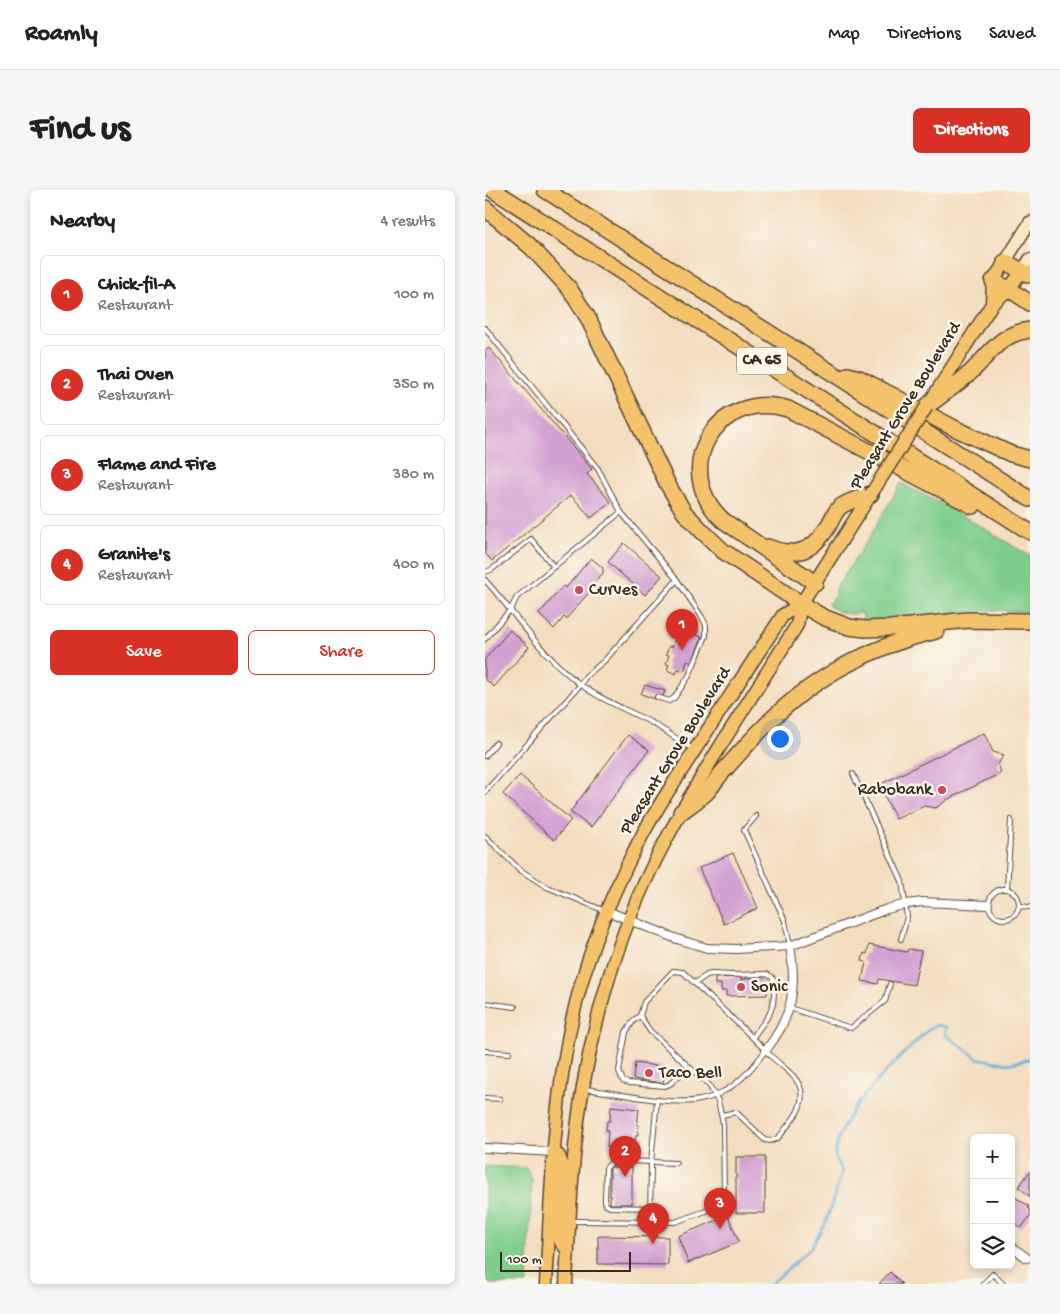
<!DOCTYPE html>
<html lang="en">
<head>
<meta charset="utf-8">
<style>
  :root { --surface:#fff; --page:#f6f6f6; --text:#202124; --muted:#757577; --line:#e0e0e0; --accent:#d93025 }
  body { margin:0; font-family:"Gochi Hand",sans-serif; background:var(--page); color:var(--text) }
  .controls { position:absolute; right:15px; bottom:15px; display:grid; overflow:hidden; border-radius:8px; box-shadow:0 2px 8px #0003 }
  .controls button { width:45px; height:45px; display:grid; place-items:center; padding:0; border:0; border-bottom:1px solid var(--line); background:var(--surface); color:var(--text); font:25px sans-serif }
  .scale { position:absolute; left:15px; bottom:12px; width:131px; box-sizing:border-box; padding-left:5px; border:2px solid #3b2a1e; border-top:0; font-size:14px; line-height:18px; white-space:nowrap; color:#3b2a1e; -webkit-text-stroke:4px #fbf7ec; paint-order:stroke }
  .you { position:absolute; left:294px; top:548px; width:18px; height:18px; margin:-12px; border:4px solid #fff; border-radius:50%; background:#1a73e8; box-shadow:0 0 0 8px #1a73e833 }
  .badge { display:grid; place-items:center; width:32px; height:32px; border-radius:50%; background:var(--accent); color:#fff; font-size:16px; font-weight:700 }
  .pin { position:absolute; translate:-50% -41px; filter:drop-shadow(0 1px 2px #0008) }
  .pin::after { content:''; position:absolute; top:26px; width:18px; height:15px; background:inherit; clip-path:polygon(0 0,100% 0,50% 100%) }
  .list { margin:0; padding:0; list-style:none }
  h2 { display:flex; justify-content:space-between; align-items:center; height:65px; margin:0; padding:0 20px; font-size:21px }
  h2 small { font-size:16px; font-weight:400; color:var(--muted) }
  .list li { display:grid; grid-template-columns:32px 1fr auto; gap:15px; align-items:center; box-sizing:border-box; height:80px; margin:0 10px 10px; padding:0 10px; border:1px solid var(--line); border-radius:8px }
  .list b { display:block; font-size:19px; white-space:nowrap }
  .list p { margin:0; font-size:16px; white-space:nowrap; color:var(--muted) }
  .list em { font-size:16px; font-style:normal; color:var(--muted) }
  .actions { display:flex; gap:10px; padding:15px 20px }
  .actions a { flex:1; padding:11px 0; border:1px solid var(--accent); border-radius:8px; text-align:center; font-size:18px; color:var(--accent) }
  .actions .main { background:var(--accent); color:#fff }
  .icon { flex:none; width:28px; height:28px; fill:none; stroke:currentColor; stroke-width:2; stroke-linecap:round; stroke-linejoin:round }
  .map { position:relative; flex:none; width:545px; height:1094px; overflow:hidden; border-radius:8px }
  header { display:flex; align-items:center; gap:30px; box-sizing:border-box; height:70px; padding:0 25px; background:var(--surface); border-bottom:1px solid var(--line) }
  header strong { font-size:24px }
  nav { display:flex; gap:28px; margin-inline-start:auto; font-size:18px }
  .intro { display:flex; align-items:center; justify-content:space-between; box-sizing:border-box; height:120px; padding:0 30px }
  h1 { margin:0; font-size:35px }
  .button { padding:12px 22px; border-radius:8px; background:var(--accent); color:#fff; font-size:18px; font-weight:700 }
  main { display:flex; gap:30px; padding:0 30px }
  aside { flex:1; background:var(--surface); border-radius:8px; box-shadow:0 2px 8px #0003 }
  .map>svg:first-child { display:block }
  .green { fill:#7fcd8c; stroke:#5d7c55 }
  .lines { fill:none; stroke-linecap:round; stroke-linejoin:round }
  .stream { stroke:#5babd5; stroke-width:2.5 }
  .building { fill:#d3a1d1 }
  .lane-casing { stroke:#574536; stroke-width:6 }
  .street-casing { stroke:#574536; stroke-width:10 }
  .secondary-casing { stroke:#574536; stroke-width:14 }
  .primary-casing { stroke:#574536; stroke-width:15 }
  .highway-casing { stroke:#574536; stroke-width:18 }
  .lane { stroke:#fff; stroke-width:4 }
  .street { stroke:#fff; stroke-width:8 }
  .secondary { stroke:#fbe7c3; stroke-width:11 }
  .primary { stroke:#f4c26a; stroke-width:12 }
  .highway { stroke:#f4c26a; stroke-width:15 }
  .primary-bridge-casing { stroke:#574536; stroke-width:15; stroke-linecap:butt }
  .primary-bridge { stroke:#f4c26a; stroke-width:12 }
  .poi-dot { fill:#d1495b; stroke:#fbf7ec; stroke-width:2 }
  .labels { text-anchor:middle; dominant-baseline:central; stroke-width:5; stroke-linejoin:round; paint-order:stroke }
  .shield { fill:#fbf7ec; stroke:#75685c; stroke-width:1 }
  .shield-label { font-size:16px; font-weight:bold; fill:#3b2a1e }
  .street-label { font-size:18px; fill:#3b2a1e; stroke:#fbf7ec }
  .poi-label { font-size:18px; fill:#3b2a1e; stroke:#fbf7ec; text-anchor:start }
</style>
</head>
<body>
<header>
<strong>Roamly</strong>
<nav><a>Map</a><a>Directions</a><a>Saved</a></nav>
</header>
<div class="intro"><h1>Find us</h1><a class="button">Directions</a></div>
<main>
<aside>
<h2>Nearby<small>4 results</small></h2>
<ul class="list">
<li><span class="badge">1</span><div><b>Chick-fil-A</b><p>Restaurant</p></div><em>100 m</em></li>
<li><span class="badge">2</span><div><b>Thai Oven</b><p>Restaurant</p></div><em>350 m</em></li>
<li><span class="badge">3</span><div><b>Flame and Fire</b><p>Restaurant</p></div><em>380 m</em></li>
<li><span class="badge">4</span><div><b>Granite's</b><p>Restaurant</p></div><em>400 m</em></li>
</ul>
<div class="actions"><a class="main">Save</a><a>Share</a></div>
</aside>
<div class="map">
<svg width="545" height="1094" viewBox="0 0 545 1094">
  <rect width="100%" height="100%" fill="#fbf7ec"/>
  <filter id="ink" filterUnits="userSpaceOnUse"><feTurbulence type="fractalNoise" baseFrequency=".02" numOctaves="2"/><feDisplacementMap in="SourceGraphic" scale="10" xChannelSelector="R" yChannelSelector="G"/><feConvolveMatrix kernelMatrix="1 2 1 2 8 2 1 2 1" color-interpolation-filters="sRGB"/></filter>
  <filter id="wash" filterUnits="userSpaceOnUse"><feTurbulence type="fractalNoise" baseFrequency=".0096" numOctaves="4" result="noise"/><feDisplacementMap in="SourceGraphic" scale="20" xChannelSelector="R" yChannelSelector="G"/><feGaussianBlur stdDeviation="1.12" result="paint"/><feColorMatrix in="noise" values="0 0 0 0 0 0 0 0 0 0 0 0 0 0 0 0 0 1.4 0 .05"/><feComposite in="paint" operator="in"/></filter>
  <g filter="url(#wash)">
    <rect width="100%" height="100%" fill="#f3ddbf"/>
    <!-- green -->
    <g class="green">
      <polygon points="416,293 468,320 545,366 545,422 505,420 431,428 432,430 377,431 375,431 378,428 378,423 365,424 352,421 344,416 343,414 351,404 349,402 353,395 384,348"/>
      <polygon points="0,976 41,978 47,989 42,1094 0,1094"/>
    </g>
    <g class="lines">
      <!-- stream -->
      <path class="stream" d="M 286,1094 L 325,1059 L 341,1032 L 357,982 C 355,977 350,970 350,965 C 351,923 415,868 444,839 L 452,835 L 462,837 L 460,844 L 492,868 L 523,874 L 545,869"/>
    </g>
    <g id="blocks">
      <!-- building -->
      <g class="building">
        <polygon points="4,158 107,279 102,284 126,312 106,328 86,305 7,371 0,363 0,161"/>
        <polygon points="139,353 177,386 160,405 123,372"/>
        <polygon points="106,368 118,378 118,383 105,397 107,399 81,429 79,427 69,439 54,424 78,396 81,398"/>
        <polygon points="203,437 213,441 211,445 217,447 207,473 202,471 199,481 193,479 191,484 182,480 184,475 181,474 184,465 181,464 184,456 187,457 194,439 198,441 199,438 202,439"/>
        <polygon points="25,440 44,457 9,497 0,489 0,469"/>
        <polygon points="160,495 180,501 176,511 156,504"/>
        <polygon points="499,543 508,562 519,565 513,574 516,583 463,609 451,618 439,616 411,629 394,595"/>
        <polygon points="143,545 164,560 106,637 85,622"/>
        <polygon points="35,585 86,630 69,650 18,604"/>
        <polygon points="248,663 273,718 239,734 214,678"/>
        <polygon points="384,755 422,762 423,759 436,761 429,795 394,789 393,794 377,791 381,772 377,771 379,763 382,764"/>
        <polygon points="256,787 256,790 261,789 261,788 276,788 276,800 282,800 282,805 241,806 241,801 236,801 236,794 230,794 230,788"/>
        <polygon points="150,873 180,877 178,893 148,889"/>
        <polygon points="126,916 154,919 152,935 154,935 153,945 151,945 149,960 122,957 123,941 121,941 122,931 125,931"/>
        <rect x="251" y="967" width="29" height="56"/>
        <rect x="125" y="977" width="22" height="37"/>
        <polygon points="545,981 545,1007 534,997"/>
        <polygon points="526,1006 528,1006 544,1016 543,1018 545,1019 545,1026 536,1038 526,1031"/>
        <polygon points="243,1026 254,1052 203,1073 193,1046"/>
        <polygon points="113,1046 183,1047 183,1075 113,1074"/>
        <polygon points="405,1082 417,1094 394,1094"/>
      </g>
    </g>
  </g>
  <g filter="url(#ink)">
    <use href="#blocks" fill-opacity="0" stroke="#574536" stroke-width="1"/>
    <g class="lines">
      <defs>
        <g id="lane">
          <polyline points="0,138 113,279 136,322 192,390 217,427 221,435 221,446 204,486 189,508 184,511 172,507"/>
          <polyline points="0,382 6,380 46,349 69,377"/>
          <path d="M 0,390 C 29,422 52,459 86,487 C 110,508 141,519 169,534 C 182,542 195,551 208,559"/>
          <polyline points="0,449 26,419 32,407 136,322"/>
          <polyline points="0,566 11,553"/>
          <polyline points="368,584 417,691 422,727 416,749"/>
          <polyline points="0,602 96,494 101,486 119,471 192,390"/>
          <polyline points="271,626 259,640 300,731 305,756"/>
          <polyline points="0,646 35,680 62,697 120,721"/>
          <circle cx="519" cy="714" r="15"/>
          <polyline points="522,699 526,630"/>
          <polyline points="534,716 545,717"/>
          <polyline points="210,793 222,785 227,784 247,785 282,784 287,787 290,793 288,814 284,825 268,847"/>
          <polyline points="0,813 30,817"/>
          <polyline points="305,818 366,838 400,811 405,794"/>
          <polyline points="155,826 149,830 141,842 134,881 138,891 144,893 180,896 185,894 203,877"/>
          <polyline points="0,861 24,863"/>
          <path d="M 101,899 C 133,903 185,916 215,910 C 227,908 241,901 250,894 C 262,885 272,872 281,860"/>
          <polyline points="0,908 15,909"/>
          <polyline points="165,1018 125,1017 121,1015 120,1011 121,978 126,973 142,971 191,973"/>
          <path d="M 86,1031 L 190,1032 L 235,1016 L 239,1005 L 238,933 L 233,911 L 224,895 L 165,841 L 155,826 L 159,812 L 188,781 L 198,782 C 227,810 258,837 286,866 C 296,876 313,886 316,900 C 319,916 310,927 301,938 C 295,946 291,953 280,950 L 251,922 L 237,925"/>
          <polyline points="165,1032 166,972 172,909"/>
          <polyline points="498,1094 508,1084 518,1094"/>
        </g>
        <g id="street">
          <polyline points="122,721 192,749 222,758 251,759 305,756 402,719 422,714 437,712 503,715"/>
          <path d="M 281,860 C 308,826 312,798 305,756"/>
          <polyline points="0,958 68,962"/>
          <polyline points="526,1056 542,1068"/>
        </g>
        <g id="secondary">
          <polyline points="520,72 545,32"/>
          <polyline points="537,81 545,69"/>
        </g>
        <g id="primary">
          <polyline points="507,114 508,91 520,72"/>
          <polyline points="445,212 507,114 524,99 537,81"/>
          <polyline points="68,962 74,966 78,977 74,1046 76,1052 83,1061"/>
          <path d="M 61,1094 C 66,1016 67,938 81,861 C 92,794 117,725 147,665 C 166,626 190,591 213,555 C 242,511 270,468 298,425 L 316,414 L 386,304"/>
          <path d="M 81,1094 C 85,1016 88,937 105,861 C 119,796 140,731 170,671 C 211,589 264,512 312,435 L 316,414"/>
        </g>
        <g id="highway">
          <polyline points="8,0 545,342"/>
          <polyline points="60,0 545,309"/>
          <polyline points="0,18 45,56 84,98 103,128 183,295 199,322 218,342 238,361 316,414 338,427 364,437 380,439 406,438 483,430 545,431"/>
          <polyline points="520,72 545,85"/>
          <polyline points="508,91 524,99 545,113"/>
          <polyline points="363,185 374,188 471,239 526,264 545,269"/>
          <path d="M 442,216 C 457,205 472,195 486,182 C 506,163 514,144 545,140"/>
          <path d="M 283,357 C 310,368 327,362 342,338 C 346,332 349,323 354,318 C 360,312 378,307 386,304"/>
          <path d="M 330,393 L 239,331 C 183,281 231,198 303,219 L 488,316"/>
          <path d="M 196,622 C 204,616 213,610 221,603 C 226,598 230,591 235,585 C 249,569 264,552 279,537 C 325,489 386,456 451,441"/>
        </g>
      </defs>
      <!-- lane casing -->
      <use href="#lane" class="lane-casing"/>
      <!-- street casing -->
      <use href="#street" class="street-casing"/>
      <!-- secondary casing -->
      <use href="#secondary" class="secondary-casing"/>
      <!-- primary casing -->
      <use href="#primary" class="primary-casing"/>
      <!-- highway casing -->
      <use href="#highway" class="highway-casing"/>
      <!-- lane -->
      <use href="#lane" class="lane"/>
      <!-- street -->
      <use href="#street" class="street"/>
      <!-- secondary -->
      <use href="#secondary" class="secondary"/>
      <!-- primary -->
      <use href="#primary" class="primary"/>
      <!-- highway -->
      <use href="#highway" class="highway"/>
      <defs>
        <polyline id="primary-bridge" points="386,304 442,216"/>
      </defs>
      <!-- primary-bridge casing -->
      <use href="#primary-bridge" class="primary-bridge-casing"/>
      <!-- primary-bridge -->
      <use href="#primary-bridge" class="primary-bridge"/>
    </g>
  </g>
  <!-- markers -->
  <g class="poi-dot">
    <circle cx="94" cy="400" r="5"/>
    <circle cx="457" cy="600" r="5"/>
    <circle cx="256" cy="797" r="5"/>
    <circle cx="164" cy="883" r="5"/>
  </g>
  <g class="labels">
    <!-- shield labels -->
    <rect class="shield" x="252" y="157.5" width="50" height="27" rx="4"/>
    <g class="shield-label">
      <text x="277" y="171">CA 65</text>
    </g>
    <!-- street labels -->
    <g class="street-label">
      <text transform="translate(421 216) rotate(-58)">Pleasant Grove Boulevard</text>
      <text transform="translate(191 561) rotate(-58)">Pleasant Grove Boulevard</text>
    </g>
    <!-- poi labels -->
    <g class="poi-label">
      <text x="104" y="400">Curves</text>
      <text x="447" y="600" text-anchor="end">Rabobank</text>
      <text x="266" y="797">Sonic</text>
      <text x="174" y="883">Taco Bell</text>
    </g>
  </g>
</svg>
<div class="controls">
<button>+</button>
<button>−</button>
<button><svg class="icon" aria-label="layers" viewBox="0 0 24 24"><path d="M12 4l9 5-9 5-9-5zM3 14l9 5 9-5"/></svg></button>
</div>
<div class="scale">100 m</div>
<div class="you"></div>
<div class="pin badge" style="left:197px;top:460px">1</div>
<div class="pin badge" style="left:140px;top:987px">2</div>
<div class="pin badge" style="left:235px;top:1039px">3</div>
<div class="pin badge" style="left:168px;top:1054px">4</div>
</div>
</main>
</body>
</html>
